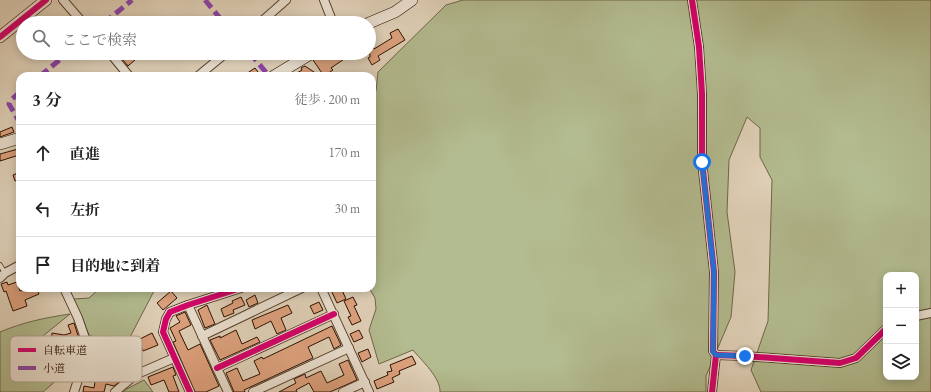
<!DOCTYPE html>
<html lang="ja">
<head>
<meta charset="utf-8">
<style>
  :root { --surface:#fff; --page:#f2f2f2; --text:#222; --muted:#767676; --line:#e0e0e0 }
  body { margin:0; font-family:"EB Garamond","Noto Serif JP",serif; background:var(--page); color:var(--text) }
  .controls { position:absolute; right:12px; bottom:12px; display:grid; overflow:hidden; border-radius:8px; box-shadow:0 2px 10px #0003 }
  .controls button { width:36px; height:36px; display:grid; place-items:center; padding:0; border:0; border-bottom:1px solid var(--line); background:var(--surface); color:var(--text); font:20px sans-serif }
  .stop { position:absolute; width:12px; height:12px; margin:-9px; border:3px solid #1a73e8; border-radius:50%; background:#fff }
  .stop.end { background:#1a73e8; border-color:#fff; box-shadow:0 1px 4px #0008 }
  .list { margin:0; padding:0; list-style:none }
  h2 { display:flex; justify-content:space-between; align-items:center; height:52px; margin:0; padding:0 16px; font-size:17px }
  h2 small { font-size:13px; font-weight:400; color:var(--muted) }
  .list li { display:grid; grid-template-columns:26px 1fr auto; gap:12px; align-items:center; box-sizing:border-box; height:56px; padding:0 16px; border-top:1px solid var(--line) }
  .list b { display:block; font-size:15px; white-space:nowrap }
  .list em { font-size:13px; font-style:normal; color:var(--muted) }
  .icon { flex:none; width:22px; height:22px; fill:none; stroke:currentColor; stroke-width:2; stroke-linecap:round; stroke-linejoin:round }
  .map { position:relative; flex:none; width:931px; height:392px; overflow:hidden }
  .search { position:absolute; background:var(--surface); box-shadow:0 2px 10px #0003; left:16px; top:16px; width:360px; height:44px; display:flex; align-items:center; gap:10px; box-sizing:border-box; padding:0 14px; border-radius:22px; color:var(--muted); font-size:15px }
  .panel { position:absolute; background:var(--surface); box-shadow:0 2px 10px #0003; left:16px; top:72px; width:360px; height:220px; border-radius:12px }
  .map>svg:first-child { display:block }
  .green { fill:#b3bc90; stroke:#6e6648; fill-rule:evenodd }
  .building { fill:#dfa37f; stroke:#2a0f00 }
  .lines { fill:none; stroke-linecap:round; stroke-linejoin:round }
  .lane-casing { stroke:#58402f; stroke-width:5.5 }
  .street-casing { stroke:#58402f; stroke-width:10 }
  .secondary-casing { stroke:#2a0f00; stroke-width:12 }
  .lane { stroke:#ece2d3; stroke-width:4 }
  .street { stroke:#ece2d3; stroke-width:8 }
  .secondary { stroke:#ece2d3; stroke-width:11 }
  .quiet { stroke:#8e44ad; stroke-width:5; stroke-dasharray:10 5; stroke-linecap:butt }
  .cycleway-casing { stroke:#ece2d3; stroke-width:8 }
  .cycleway { stroke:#d6006c; stroke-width:6 }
  .route { stroke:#1a73e8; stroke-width:5 }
  .key { fill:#ece2d3; stroke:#b2a394; stroke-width:1 }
  .key-label { font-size:11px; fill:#2a0f00 }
</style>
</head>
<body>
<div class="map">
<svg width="931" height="392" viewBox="0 0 931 392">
  <rect width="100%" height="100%" fill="#e2d3bb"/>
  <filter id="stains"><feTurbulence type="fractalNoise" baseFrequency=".005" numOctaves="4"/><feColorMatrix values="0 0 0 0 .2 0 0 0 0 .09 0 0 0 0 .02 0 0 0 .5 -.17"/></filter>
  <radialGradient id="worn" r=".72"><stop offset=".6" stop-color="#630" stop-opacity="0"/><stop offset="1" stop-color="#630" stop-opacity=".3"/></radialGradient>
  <!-- green -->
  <g class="green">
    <path d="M 463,0 L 931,0 L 931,392 L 761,392 L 751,370 L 768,321 L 772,180 L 760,157 L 760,128 L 747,117 L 729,160 L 727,212 L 735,272 L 731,317 L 706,376 L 706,392 L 440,392 C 441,378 421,360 413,350 L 379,364 L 369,330 L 376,309 L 375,298 L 369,288 L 372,288 L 372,93 L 376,91 L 378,72 L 446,5 ZM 886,275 L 916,275 L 916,377 L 886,377 Z"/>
    <polygon points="100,288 157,288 155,289 128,341 123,347 89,335 73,299 89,298"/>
    <path d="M 70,314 L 43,336 L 55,358 L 59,378 L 43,392 L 0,392 L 0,332 C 24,322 44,318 70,314 Z"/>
    <polygon points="144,380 153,392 121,392"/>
  </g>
  <!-- building -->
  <g class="building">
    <polygon points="398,29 405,40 378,56 380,60 372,65 368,58 370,57 369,40 374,49 392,38 390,33"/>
    <polygon points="130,53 143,53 128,66 122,59"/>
    <polygon points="324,53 326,56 331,53 353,53 331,68 333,70 324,76 313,60"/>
    <polygon points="305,66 320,76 292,76 302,70 301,68"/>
    <polygon points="255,68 261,76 243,76"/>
    <polygon points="12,127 14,132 0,137 0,132"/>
    <polygon points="18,149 19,155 0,161 0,154"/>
    <polygon points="20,172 20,179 15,181 13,175"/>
    <polygon points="7,282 8,285 17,282 20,291 26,288 36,288 39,294 25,300 27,306 13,311 6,291 4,292 1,284"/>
    <polygon points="330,288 341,288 346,299 337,303"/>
    <polygon points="171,291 177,298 163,310 157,303"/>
    <polygon points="255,295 258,303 249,307 246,300"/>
    <polygon points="241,297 245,305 233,310 234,313 224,317 221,309 233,303 232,301"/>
    <polygon points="353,297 357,305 354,306 361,321 352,325 348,317 351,316 344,301"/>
    <polygon points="319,302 323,310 314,314 310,306"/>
    <polygon points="207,305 215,324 205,328 198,310"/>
    <polygon points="288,305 292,313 281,318 286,330 277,334 271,321 255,329 252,320"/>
    <polygon points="185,312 191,325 179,331 188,350 200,344 219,386 206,392 195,392 173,342 176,341 170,328 180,322 176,316"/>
    <polygon points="74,323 81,345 78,346 51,344 52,333 64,335 71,333 68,325"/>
    <polygon points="332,326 341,345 334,349 329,337 308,347 313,358 244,390 245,392 234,392 226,373 237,368 243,381 260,374 254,361 262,357 263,359"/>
    <polygon points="236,330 242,344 257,337 260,342 220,360 210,340 220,336 220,338"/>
    <polygon points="359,330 363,338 354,342 350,334"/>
    <polygon points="152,333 158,345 143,351 138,340"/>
    <polygon points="368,349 371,357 362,362 358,353"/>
    <polygon points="412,356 416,364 399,371 400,374 392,378 394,382 377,389 374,381 388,375 387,372 392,371 390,365"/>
    <polygon points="348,360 357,380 330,392 314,392 309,383 296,390 297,392 279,392 296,383 294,379 305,374 306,378 321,371 327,383 344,375 339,364"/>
    <polygon points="173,367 176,375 173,376 179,392 169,392 164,380 151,385 148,377"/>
    <polygon points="96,376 118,379 118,383 114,386 106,384 104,392 83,392 84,386 94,388"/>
  </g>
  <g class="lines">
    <defs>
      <polyline id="lane" points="0,265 5,273"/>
      <g id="street">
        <polyline points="63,0 83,23"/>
        <polyline points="324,0 333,23"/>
        <polyline points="692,0 699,47 702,94 702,161 714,272 713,351 716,355 712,392"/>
        <polyline points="260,23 286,0"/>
        <polyline points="110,53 129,76"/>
        <polyline points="198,76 226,53"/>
        <polyline points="0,278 5,273 20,265"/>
        <polyline points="64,288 78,318 87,344 87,353 74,392"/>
        <polyline points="321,288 369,392"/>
        <polyline points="188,305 228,392"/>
        <polyline points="916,316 931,313"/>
        <polyline points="202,336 302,288"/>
        <polyline points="716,355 745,356 840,363 856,358 886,329"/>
        <polyline points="217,368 334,314"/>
        <polyline points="115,392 135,375 174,358"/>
        <polyline points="190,392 163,332 166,319 170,312 188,305 241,288"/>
        <polyline points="253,392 349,348"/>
        <polyline points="343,392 365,382"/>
      </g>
      <g id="secondary">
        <polyline points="369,23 395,12 412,0"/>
        <polyline points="0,37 46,0"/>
        <polyline points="274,76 312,53"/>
        <polyline points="0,144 20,138"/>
      </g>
    </defs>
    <!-- lane casing -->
    <use href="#lane" class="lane-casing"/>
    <!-- street casing -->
    <use href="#street" class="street-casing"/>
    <!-- secondary casing -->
    <use href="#secondary" class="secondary-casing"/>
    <!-- lane -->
    <use href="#lane" class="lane"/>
    <!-- street -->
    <use href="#street" class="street"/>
    <!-- secondary -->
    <use href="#secondary" class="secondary"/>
    <!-- quiet -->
    <g class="quiet">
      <polyline points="205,0 224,23"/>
      <polyline points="104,23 132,0"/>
      <polyline points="250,53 269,76"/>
      <polyline points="40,76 68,53"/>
      <polyline points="20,92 10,101 9,104 20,123"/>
    </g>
    <defs>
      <g id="cycleway">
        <polyline points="692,0 699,47 702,94 702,161 714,272 713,351 716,355 712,392"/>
        <polyline points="0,37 46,0"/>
        <polyline points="716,355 745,356 840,363 856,358 886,329"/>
        <polyline points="217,368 334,314"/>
        <polyline points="190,392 163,332 166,319 170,312 188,305 241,288"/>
      </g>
    </defs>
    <!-- cycleway casing -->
    <use href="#cycleway" class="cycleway-casing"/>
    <!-- cycleway -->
    <use href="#cycleway" class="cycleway"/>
  </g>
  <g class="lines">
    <!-- route -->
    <polyline class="route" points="702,162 714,272 713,352 716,355 745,356"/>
  </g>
  <!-- legend -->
  <rect x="10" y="336" width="132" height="46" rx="6" class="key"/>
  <rect x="18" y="348" width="18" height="4" fill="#d6006c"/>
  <rect x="18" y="366" width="18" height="4" fill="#8e44ad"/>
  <g class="key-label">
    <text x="43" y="354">自転車道</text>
    <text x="43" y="372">小道</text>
  </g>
  <rect width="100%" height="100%" filter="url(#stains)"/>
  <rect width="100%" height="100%" fill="url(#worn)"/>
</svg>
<div class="controls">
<button>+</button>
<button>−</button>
<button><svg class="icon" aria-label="layers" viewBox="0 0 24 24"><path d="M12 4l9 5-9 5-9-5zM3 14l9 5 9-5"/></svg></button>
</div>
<div class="stop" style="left:702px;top:162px"></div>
<div class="stop end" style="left:745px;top:356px"></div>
<div class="search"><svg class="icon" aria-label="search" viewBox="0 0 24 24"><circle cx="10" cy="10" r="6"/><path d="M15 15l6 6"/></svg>ここで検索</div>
<section class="panel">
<h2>3 分<small>徒歩 · 200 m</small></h2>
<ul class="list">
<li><svg class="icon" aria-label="ahead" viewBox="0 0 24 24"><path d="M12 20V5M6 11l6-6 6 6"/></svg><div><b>直進</b></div><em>170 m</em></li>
<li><svg class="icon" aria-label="left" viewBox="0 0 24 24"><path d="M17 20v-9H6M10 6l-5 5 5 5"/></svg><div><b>左折</b></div><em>30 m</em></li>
<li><svg class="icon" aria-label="arrive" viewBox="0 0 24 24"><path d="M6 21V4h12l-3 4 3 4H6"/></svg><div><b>目的地に到着</b></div></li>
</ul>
</section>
</div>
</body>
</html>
